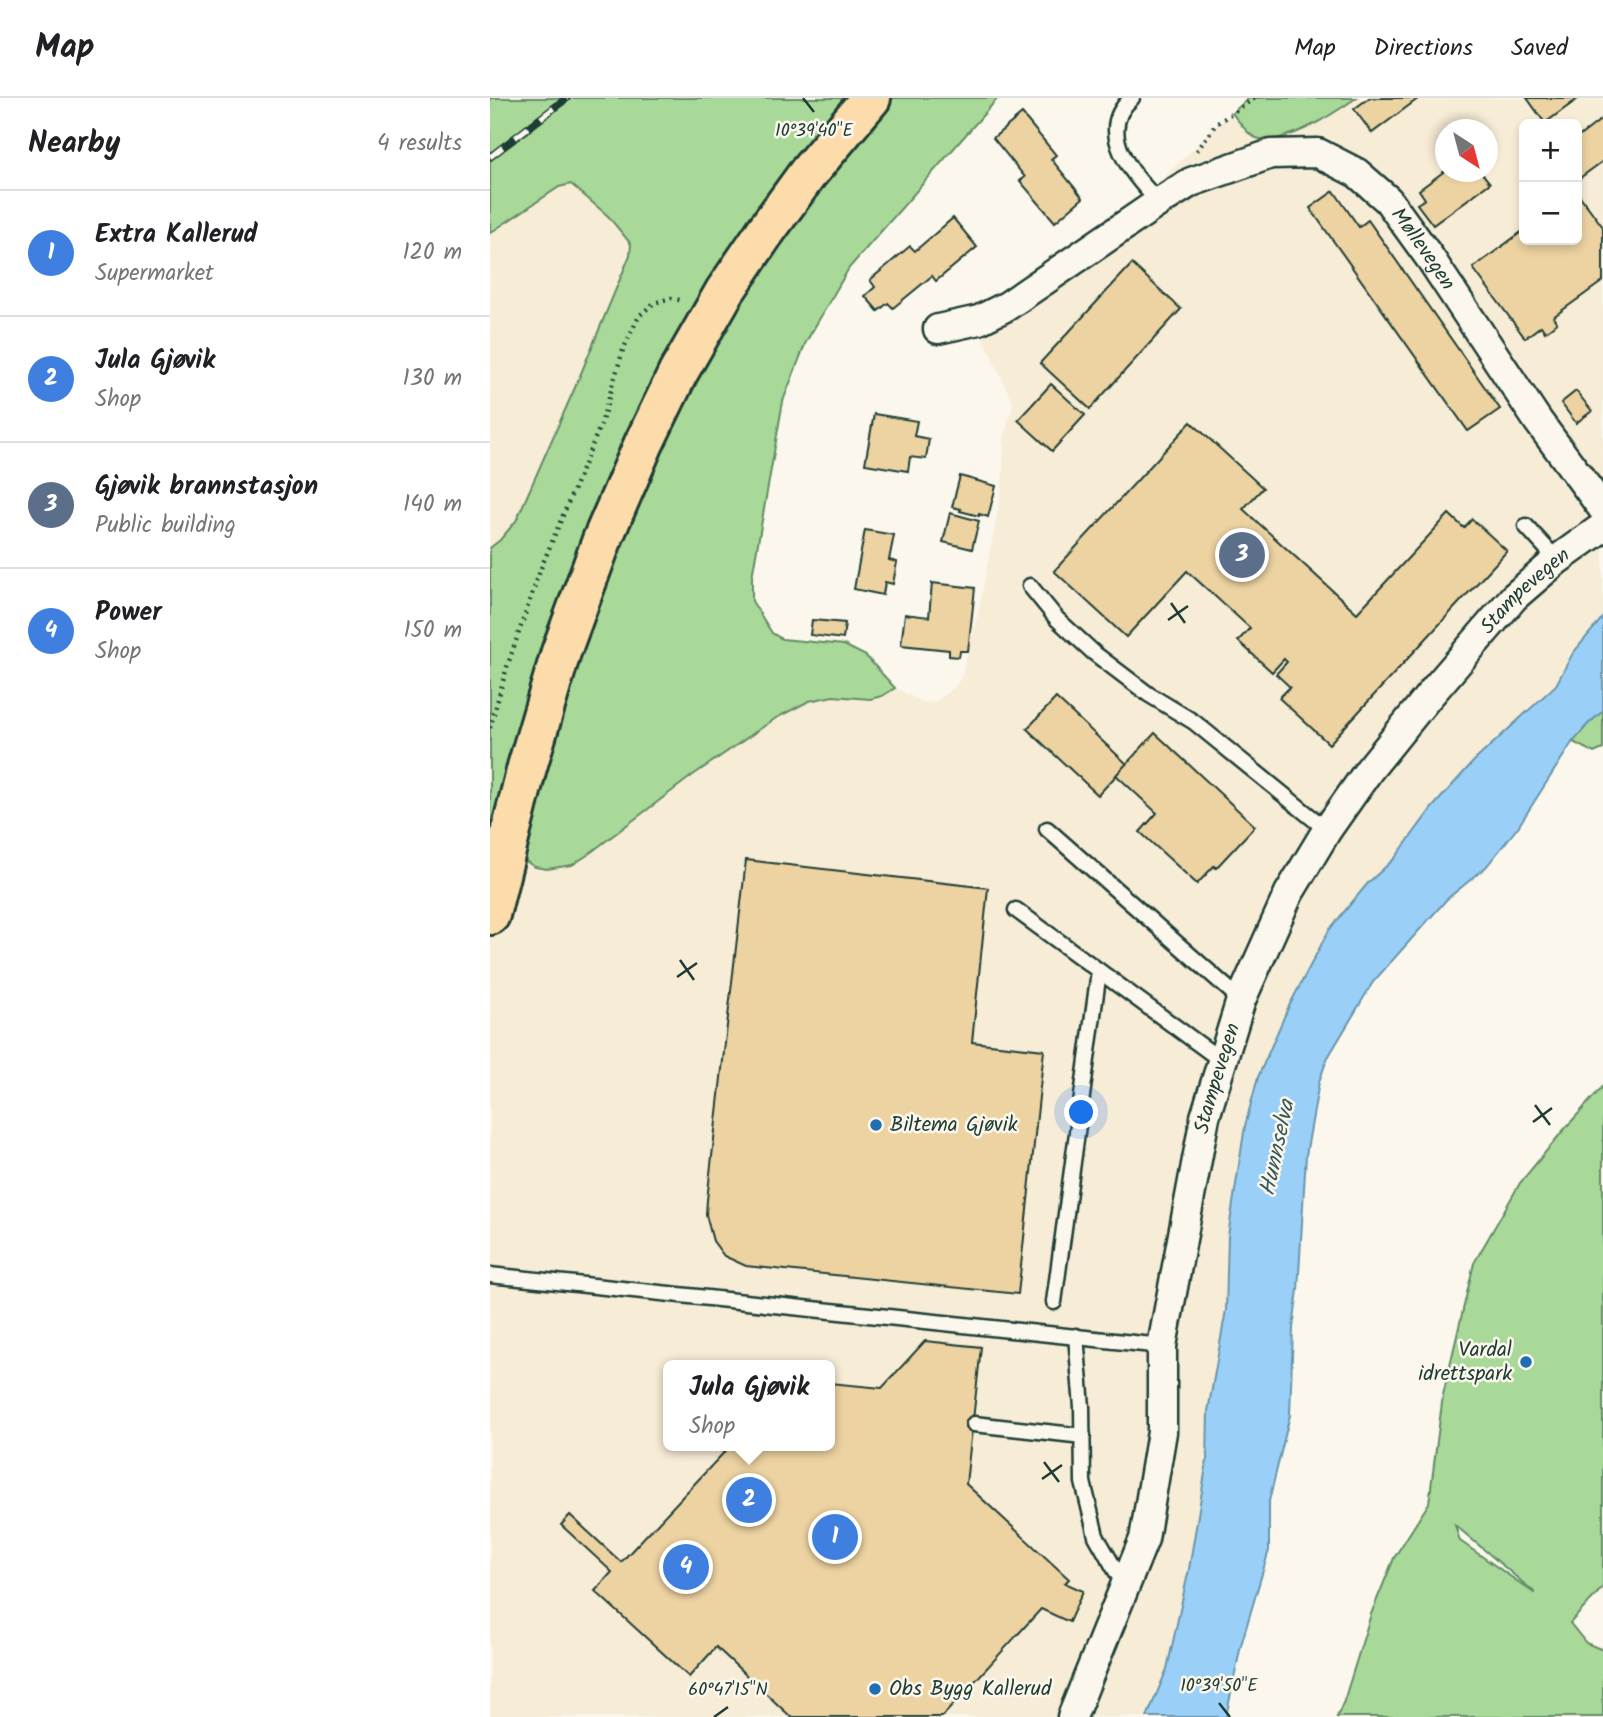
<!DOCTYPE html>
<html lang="en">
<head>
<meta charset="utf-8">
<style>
  :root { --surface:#fff; --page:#f2f2f2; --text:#202124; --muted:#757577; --line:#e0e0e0; --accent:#7c3aed }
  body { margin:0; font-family:Kalam,sans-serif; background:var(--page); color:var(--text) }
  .controls { position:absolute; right:21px; top:21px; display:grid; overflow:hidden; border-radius:10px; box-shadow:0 4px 10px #0003 }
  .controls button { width:63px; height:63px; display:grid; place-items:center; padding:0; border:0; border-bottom:2px solid var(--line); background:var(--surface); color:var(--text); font:35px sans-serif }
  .compass { position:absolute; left:945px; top:21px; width:63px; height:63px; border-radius:50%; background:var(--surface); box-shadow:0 4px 10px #0003; rotate:144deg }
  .you { position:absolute; left:592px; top:1015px; width:24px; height:24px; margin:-18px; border:5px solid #fff; border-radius:50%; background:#1a73e8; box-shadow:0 0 0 10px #1a73e833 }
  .badge { display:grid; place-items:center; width:46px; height:46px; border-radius:50%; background:var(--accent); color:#fff; font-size:23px; font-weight:700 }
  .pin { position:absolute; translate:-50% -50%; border:4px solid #fff; box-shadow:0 2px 7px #0006 }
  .popup { position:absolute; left:173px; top:1262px; width:172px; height:91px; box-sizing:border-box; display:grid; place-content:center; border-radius:10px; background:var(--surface); filter:drop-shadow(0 2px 5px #0005); font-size:23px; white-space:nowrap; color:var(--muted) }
  .popup b { font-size:26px; color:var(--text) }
  .popup::after { content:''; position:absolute; left:50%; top:100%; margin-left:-14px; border:14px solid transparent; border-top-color:var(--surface) }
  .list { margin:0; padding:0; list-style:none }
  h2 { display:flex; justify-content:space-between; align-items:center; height:91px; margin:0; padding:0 28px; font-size:30px }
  h2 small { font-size:23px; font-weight:400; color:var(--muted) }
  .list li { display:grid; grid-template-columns:46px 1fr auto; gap:21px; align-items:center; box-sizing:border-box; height:126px; padding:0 28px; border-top:2px solid var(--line) }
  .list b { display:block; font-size:26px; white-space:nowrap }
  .list p { margin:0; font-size:23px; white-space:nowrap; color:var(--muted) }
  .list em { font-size:23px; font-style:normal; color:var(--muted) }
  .map { position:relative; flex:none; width:1113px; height:1619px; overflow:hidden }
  header { display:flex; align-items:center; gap:42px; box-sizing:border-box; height:98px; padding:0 35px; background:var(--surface); border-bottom:2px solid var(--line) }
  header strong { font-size:33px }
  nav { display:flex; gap:38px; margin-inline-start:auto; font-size:24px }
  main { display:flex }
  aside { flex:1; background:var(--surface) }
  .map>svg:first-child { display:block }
  .built { fill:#f7ecd6; fill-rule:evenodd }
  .green { fill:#a8d999; stroke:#648b66; stroke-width:2; fill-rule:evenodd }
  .water { fill:#9ad0f8; stroke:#6995aa; stroke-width:2 }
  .building { fill:#edd3a2; stroke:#1f3d34; stroke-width:2 }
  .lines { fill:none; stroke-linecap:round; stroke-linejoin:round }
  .lane-casing { stroke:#1f3d34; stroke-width:19 }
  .street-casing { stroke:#1f3d34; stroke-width:33 }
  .highway-casing { stroke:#1f3d34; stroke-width:44 }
  .path { stroke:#1f3d34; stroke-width:4.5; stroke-dasharray:2 5; stroke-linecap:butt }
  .lane { stroke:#fbf7ec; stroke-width:14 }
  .street { stroke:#fbf7ec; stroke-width:28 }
  .highway { stroke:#fddcac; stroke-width:38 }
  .rail-casing { stroke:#1f3d34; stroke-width:8 }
  .rail { stroke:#fbf7ec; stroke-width:5; stroke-dasharray:16; stroke-linecap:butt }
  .ticks { fill:none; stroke:#1f3d34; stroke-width:2.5 }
  .poi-dot { fill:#1f6fb2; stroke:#fbf7ec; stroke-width:2.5 }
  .labels { text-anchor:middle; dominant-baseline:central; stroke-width:5; stroke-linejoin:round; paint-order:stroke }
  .street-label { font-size:21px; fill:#1f3d34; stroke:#fbf7ec }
  .poi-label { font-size:21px; fill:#1f3d34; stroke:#fbf7ec; text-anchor:start }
  .water-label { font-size:23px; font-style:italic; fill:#385a5b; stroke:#fbf7ec }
  .ticks-label { font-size:18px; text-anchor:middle; fill:#1f3d34; stroke:#fbf7ec; stroke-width:5; stroke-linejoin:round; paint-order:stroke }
</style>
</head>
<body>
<header>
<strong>Map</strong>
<nav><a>Map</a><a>Directions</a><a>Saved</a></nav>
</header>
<main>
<aside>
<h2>Nearby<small>4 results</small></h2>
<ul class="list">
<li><span class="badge" style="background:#3f7fe0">1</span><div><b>Extra Kallerud</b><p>Supermarket</p></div><em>120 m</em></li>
<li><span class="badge" style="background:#3f7fe0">2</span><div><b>Jula Gjøvik</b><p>Shop</p></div><em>130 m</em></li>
<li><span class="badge" style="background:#5c6f8a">3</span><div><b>Gjøvik brannstasjon</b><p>Public building</p></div><em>140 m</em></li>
<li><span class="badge" style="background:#3f7fe0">4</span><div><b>Power</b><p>Shop</p></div><em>150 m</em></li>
</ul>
</aside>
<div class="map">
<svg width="1113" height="1619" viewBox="0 0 1113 1619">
  <rect width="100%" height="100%" fill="#fbf7ec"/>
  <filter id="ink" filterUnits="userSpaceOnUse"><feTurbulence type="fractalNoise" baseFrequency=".0143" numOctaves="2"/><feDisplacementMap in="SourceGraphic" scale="14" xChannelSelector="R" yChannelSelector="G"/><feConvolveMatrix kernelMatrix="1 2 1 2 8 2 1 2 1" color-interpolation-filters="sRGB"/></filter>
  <g filter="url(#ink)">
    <!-- built -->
    <g class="built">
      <path d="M 866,0 L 1113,0 L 1113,519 L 1083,555 L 1066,587 L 983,664 L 942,710 L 905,760 L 878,785 L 839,832 L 798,910 L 768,979 L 755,1028 L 738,1138 L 736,1212 L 718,1313 L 717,1363 L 699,1471 L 677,1571 L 657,1619 L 0,1619 L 0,746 L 96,758 L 203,677 L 286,620 L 319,603 L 343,598 L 380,601 L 392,598 L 405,590 L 434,605 L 446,603 L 466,588 L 472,577 L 488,515 L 512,392 L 514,341 L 523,305 L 493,239 L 493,226 L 650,103 L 721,33 L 742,15 L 759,35 L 769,41 L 793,39 L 828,25 ZM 1034,26 L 1087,26 L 1087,142 L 1034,142 ZM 956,32 L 998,32 L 998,74 L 956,74 ZM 178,1267 L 340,1267 L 340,1348 L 178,1348 Z"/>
      <polygon points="81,86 118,118 141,146 140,157 87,285 26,423 10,442 0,450 0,135 69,89"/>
    </g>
    <!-- green -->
    <g class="green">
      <polygon points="0,0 508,0 359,170 316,244 293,303 262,479 262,503 282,535 292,541 354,547 376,558 405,590 392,598 380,601 343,598 319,603 286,620 203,677 96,758 82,767 57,771 45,769 24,756 0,746 0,450 10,442 26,423 87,285 140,157 141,146 118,118 81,86 69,89 0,135"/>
      <path d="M 759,0 L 866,0 C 843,16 800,45 770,41 C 758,39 750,24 742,15 Z"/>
      <polygon points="1113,613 1113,651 1104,655 1083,644 1098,626"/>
      <path d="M 1113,988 L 1113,1489 L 1080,1525 L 1096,1545 L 1113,1552 L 1113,1619 L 847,1619 L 854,1603 L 881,1516 L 904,1460 L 939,1405 L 953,1297 L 984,1165 L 1030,1085 L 1072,1034 ZM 965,1427 L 1044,1494 L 1044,1495 L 970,1443 Z"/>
    </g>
    <!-- water -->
    <polygon class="water" points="1113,519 1113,613 1098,626 1083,643 1028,729 996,769 957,801 883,884 837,961 829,984 816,1057 808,1192 803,1230 800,1317 779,1403 779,1452 751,1547 736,1619 657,1619 677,1571 699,1471 717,1363 718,1313 736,1212 738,1138 755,1028 768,979 798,910 839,832 878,785 905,760 942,710 983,664 1066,587 1083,555"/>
    <!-- building -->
    <g class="building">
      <polygon points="879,0 929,0 882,35 864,11"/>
      <polygon points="1037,0 1089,0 1055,25"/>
      <polygon points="532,16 566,57 561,61 593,100 565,124 530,83 535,79 503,40"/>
      <polygon points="1113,20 1113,63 1087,82 1087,40"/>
      <polygon points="956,72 991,74 1000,85 943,127 927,106 935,101 929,92"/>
      <polygon points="844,93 869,129 878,122 1010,311 978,333 820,110"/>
      <polygon points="1087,94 1113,129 1113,183 1063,219 1067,225 1055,234 1051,228 1035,240 983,170 1034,132 1034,142 1087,142"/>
      <polygon points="463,120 487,149 446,183 442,178 403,210 398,205 388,213 375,198 385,189 380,182 420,148 425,153"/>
      <polygon points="642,166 691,211 600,311 550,265"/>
      <polygon points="561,286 595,317 562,353 528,322"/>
      <polygon points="1086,293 1102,313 1086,325 1071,305"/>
      <polygon points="384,316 427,323 424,338 439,341 436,361 420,359 418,373 375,366"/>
      <polygon points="701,324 773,390 753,411 867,515 959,416 974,430 982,421 1017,453 839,646 789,600 800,589 786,576 797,564 794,561 782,574 748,543 760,530 697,473 636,539 564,473"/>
      <polygon points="470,378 506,388 498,419 489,416 489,418 470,413 471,411 462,409"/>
      <polygon points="460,415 489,423 482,451 453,444"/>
      <polygon points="375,432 404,437 399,462 407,464 403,486 395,484 393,497 364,491"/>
      <polygon points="442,485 485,490 478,553 470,553 469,559 459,558 459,552 411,547 415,516 439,519"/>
      <polygon points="322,522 355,525 353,541 320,537"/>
      <polygon points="566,600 637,666 608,697 537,631"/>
      <polygon points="665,635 765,728 726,770 724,768 707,786 650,734 667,715 626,677"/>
      <polygon points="256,762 498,790 482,944 554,952 528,1196 256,1168 234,1158 223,1143 216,1117 217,1102"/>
      <polygon points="435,1243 491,1249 476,1386 579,1481 575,1485 593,1493 579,1524 551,1511 452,1619 301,1619 226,1549 199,1579 105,1493 122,1474 71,1427 80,1417 131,1464 240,1348 340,1348 340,1285 392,1290"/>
    </g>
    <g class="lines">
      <defs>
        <g id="lane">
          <path d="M 642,0 C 604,33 643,78 669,104"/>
          <polyline points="1036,428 1067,462"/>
          <polyline points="540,488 567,521 604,555 658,596 704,624 837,732"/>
          <polyline points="557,731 751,902"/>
          <polyline points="526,812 732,963"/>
          <polyline points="0,1177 672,1248"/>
          <polyline points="564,1204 609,873"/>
          <polyline points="586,1238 592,1309 593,1384 606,1438 634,1487"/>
          <polyline points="484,1326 593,1338"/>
        </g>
        <g id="street">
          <path id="s1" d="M 448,231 L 489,222 L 517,208 L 669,104 L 701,84 L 781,56 L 828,55 L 867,75 L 898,102 L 940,160 L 1048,323 L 1113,411"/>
          <path id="s2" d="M 582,1619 L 654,1441 L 672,1334 L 672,1248 L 715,1019 L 751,902 L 799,795 L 837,732 L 879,672 L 938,599 L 1024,499 L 1067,462 L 1113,429"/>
        </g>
        <polyline id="highway" points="0,817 37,669 71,554 112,442 154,345 188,275 235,193 275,134 318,75 381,0"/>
      </defs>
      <!-- lane casing -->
      <use href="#lane" class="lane-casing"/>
      <!-- street casing -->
      <use href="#street" class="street-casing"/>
      <!-- highway casing -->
      <use href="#highway" class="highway-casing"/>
      <!-- path -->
      <g class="path">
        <polyline points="707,53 726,26 765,0"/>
        <polyline points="0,630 17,569 51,470 111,326 133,252 149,218 164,205 181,200 194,203"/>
      </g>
      <!-- lane -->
      <use href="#lane" class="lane"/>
      <!-- street -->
      <use href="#street" class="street"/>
      <!-- highway -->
      <use href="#highway" class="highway"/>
      <defs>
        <polyline id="rail" points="0,59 77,0"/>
      </defs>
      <!-- rail casing -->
      <use href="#rail" class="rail-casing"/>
      <!-- rail -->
      <use href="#rail" class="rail"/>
    </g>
  </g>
  <!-- ticks -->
  <path class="ticks" d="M 313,0 L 324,14M 681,505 L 695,525M 678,522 L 698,508M 190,862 L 204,882M 187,879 L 207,865M 1045,1007 L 1060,1027M 1043,1024 L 1062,1010M 554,1364 L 569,1384M 552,1381 L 572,1367M 729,1605 L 740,1619M 224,1619 L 238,1609"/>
  <!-- markers -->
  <g class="poi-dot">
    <circle cx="386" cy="1027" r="7"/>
    <circle cx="1036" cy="1264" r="7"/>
    <circle cx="385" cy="1591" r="7"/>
  </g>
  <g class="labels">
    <!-- street labels -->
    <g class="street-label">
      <text stroke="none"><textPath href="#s1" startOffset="572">Møllevegen</textPath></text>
      <text stroke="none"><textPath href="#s2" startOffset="1244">Stampevegen</textPath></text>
      <text stroke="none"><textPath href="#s2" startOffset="660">Stampevegen</textPath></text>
    </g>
    <!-- poi labels -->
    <g class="poi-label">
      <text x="400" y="1027">Biltema Gjøvik</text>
      <text x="1022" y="1252" text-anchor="end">Vardal<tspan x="1022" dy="24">idrettspark</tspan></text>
      <text x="399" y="1591">Obs Bygg Kallerud</text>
    </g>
    <!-- water labels -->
    <g class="water-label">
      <text transform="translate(788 1050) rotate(-78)">Hunnselva</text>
    </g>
  </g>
  <g class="ticks-label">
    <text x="324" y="38">10°39'40"E</text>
    <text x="729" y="1593">10°39'50"E</text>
    <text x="238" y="1597">60°47'15"N</text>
  </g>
</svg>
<div class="controls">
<button>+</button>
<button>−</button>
</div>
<svg class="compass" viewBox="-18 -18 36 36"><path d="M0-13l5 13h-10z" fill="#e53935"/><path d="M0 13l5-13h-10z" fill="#757577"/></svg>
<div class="you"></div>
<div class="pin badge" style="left:345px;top:1439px;background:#3f7fe0">1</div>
<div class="pin badge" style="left:259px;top:1402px;background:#3f7fe0">2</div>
<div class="popup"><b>Jula Gjøvik</b>Shop</div>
<div class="pin badge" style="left:752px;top:457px;background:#5c6f8a">3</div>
<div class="pin badge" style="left:196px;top:1469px;background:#3f7fe0">4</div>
</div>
</main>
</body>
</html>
